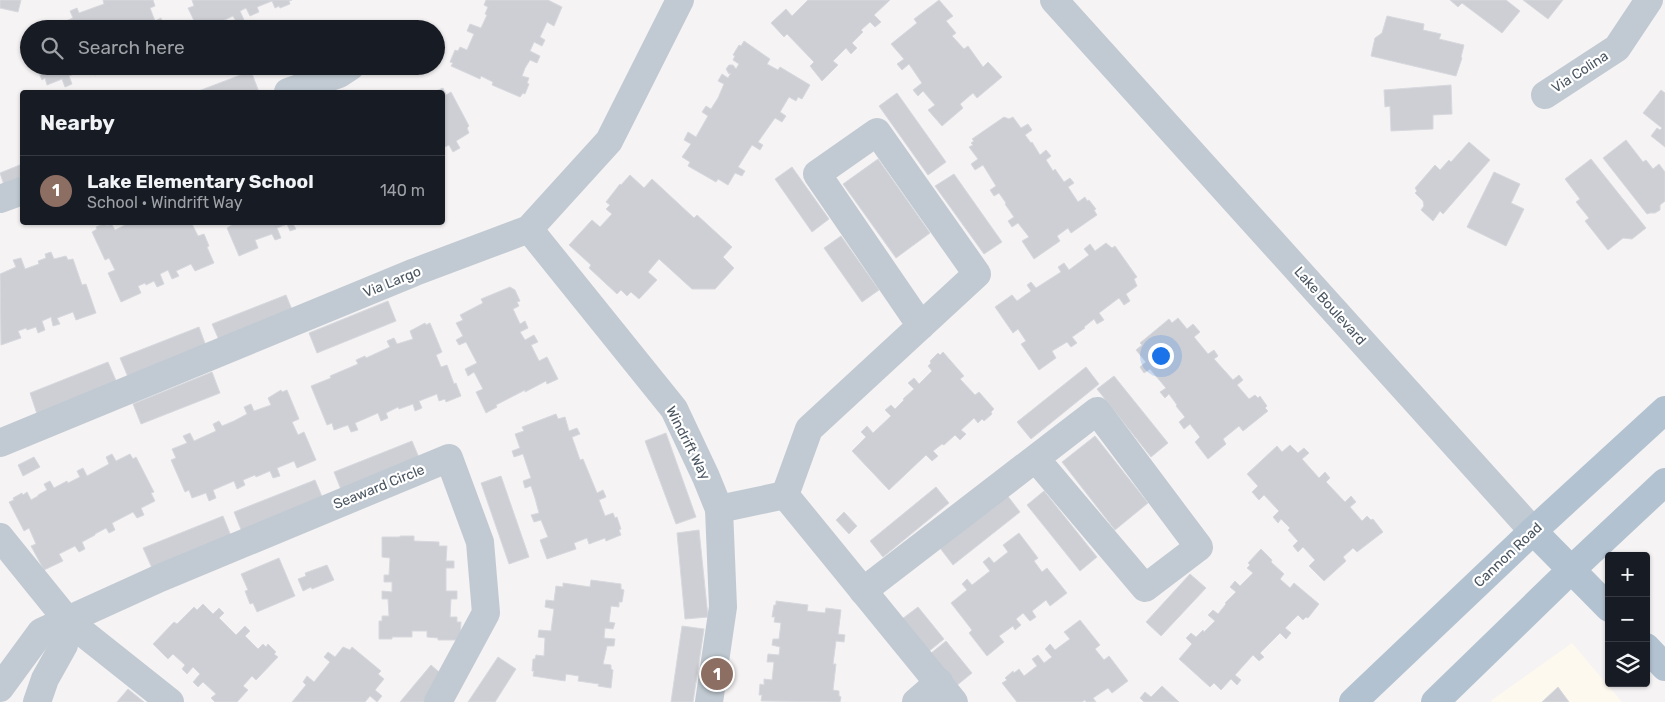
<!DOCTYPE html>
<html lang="en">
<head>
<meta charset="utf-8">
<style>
  :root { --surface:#171b24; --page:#242831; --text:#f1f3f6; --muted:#9ea1a6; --line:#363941; --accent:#d93025 }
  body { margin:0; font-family:Rubik,sans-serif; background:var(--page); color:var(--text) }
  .controls { position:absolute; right:15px; bottom:15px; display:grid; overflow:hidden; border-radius:5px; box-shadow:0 1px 4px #0004 }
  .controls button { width:45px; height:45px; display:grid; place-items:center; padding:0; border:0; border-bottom:1px solid var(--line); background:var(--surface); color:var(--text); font:25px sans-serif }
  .you { position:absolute; left:1160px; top:355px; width:18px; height:18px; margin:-12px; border:4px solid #fff; border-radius:50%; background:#1a73e8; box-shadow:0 0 0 8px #1a73e833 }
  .badge { display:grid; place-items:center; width:32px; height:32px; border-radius:50%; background:var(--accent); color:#fff; font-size:16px; font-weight:700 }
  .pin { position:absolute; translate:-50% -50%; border:2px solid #fff; box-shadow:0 1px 5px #0006 }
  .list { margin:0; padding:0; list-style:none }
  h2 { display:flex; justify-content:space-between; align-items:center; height:65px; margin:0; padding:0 20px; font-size:21px }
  h2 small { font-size:16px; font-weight:400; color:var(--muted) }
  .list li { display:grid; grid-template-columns:32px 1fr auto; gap:15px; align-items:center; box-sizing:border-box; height:70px; padding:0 20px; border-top:1px solid var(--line) }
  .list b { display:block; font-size:19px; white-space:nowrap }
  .list p { margin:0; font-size:16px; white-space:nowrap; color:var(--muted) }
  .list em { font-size:16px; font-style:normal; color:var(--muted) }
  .icon { flex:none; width:28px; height:28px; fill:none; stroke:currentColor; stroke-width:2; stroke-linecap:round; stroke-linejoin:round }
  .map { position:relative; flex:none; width:1665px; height:702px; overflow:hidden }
  .search { position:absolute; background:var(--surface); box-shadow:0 1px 4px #0004; left:20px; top:20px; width:425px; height:55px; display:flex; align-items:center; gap:12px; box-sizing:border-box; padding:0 18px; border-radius:28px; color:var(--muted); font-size:19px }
  .panel { position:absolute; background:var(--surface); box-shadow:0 1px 4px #0004; left:20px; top:90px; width:425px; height:135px; border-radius:5px }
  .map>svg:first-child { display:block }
  .commercial { fill:#fdf9ef }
  .building { fill:#cdcfd5; stroke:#d7d9de }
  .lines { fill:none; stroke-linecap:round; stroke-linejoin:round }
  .minor { stroke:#c1cad2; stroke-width:28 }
  .major { stroke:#b3c2d1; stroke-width:28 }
  .labels { text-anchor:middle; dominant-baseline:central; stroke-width:4.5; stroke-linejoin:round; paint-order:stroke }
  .street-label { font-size:14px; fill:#4a5661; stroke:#fff }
</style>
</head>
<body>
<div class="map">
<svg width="1665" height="702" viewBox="0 0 1665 702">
  <rect width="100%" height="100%" fill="#f5f3f3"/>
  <!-- commercial -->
  <polygon class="commercial" points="1572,643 1622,702 1491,702 1492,700"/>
  <!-- building -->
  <g class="building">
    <polygon points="0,0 21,0 18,12 0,8"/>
    <polygon points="103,0 153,0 155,6 150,8 155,21 161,18 165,29 42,29 40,22 47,20 49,25 58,21 59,24 73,18 70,11 77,8 79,13 104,4"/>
    <polygon points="192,0 292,0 289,1 290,4 280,8 279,6 275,8 272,1 257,7 259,12 250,16 246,8 240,11 244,20 237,23 233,16 218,23 220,29 198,29 188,8 194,6"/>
    <polygon points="486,0 548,0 562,7 554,26 547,22 540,37 545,40 542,46 534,42 530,51 540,56 537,63 530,60 525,68 522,76 529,78 527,83 529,84 525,94 523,93 520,97 492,85 493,82 481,76 480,79 451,66 453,63 450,62 455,50 458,51 460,47 467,50 474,34 467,31 470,24 481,28 487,15 485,14 488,7 484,5"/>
    <polygon points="808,0 890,0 874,15 881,22 875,27 870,22 861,30 863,32 852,43 857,48 851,54 846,48 833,61 838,65 822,81 810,66 814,62 787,34 784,37 771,23 786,9 792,16"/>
    <polygon points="939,0 953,16 946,21 956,33 952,36 964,49 968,46 983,67 988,62 1002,77 977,98 973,93 960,104 963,108 942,126 928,110 935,105 923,91 918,96 913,90 922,83 909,64 902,70 897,64 904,59 891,44 917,23 914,19"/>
    <polygon points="1450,0 1506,0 1520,11 1502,33 1462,3 1458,7"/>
    <polygon points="1523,0 1563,0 1548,19"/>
    <polygon points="1387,16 1424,24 1423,30 1441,34 1439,39 1464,45 1461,57 1462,58 1456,76 1371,56 1375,38 1382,33"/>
    <polygon points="744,41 770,59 767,64 778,70 780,67 810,85 802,99 798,97 796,101 789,97 780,112 786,116 782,122 775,118 758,142 763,145 760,150 752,145 738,167 745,171 742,176 735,173 728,185 718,179 716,182 688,166 690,162 682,157 691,144 684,140 688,132 696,137 708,116 702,112 706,106 711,109 718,98 724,84 718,81 722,74 728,78 731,73 729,74 726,69 729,65 733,65 736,69 739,64 733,60 735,56 733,55 739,45 741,46"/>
    <polygon points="36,66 100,66 102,72 95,75 92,67 69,76 72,84 65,87 62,79 47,85 45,78 42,80"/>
    <polygon points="298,66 314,66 314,67 300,72"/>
    <polygon points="251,71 259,92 196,92"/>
    <polygon points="1451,85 1452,114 1433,115 1433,129 1391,131 1390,106 1385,107 1384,90"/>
    <polygon points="443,88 446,95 451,92 469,126 467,128 469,133 456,141 460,148 453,152 449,145 442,148 442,92 434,92"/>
    <polygon points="1661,90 1665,93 1665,147 1651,136 1657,128 1660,130 1662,128 1643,113"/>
    <polygon points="897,93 946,162 928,175 879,106"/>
    <polygon points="1004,117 1009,119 1013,117 1021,128 1028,124 1032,130 1025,135 1031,143 1032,142 1040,155 1046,150 1051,156 1046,160 1053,171 1055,169 1064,182 1070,178 1074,183 1068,187 1078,202 1085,197 1087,201 1089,200 1096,209 1094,210 1097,215 1071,233 1068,228 1057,236 1060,241 1034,259 1022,241 1029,237 1018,223 1012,227 1008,221 1014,217 1005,204 1006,203 999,193 994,196 990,190 996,186 983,165 975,170 971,164 978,159 969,147 973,145 971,143 974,141 972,139"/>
    <polygon points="1626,140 1643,162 1646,160 1653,169 1659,164 1665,172 1665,201 1660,205 1660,210 1655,213 1650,213 1647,214 1603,158"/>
    <polygon points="1469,142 1490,160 1443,214 1440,211 1433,221 1421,210 1424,206 1423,201 1415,193 1417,191 1415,188 1435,165 1440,170 1449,160 1451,162"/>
    <polygon points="878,159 930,233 896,258 843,184"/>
    <polygon points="1591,159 1646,228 1632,239 1623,238 1608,250 1585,221 1589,218 1576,202 1580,199 1565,179"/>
    <polygon points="22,164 22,188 7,194 0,173"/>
    <polygon points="792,167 829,219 812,232 775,179"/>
    <polygon points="1494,172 1520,184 1511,203 1524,209 1506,246 1467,227"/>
    <polygon points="954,174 1002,242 984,254 935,186"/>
    <polygon points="630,175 644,188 652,179 694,218 697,215 732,247 723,257 734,268 715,289 692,289 659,259 648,272 657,280 639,299 631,292 627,296 621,290 617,294 589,268 591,265 569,245 592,220 600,227 612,214 606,209 610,205 606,202 620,184 621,185"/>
    <polygon points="139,222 141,225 147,222 191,222 198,236 204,234 209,246 207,247 214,263 195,271 191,264 176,271 179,276 172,279 168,270 160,274 164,284 157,287 154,281 146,285 145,283 138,286 141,293 121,302 108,273 115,270 109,258 105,260 92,232 97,229 96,227 106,223 107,226 111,223 115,230 131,222"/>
    <polygon points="231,222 296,222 293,224 296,229 290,231 287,224 277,228 281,238 275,240 272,234 255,240 258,248 239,256 227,228 232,225"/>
    <polygon points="841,236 879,290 862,302 824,248"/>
    <polygon points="1106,243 1112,248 1115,246 1137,277 1134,279 1137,286 1126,294 1130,301 1124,305 1119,298 1099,313 1104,320 1097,324 1094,319 1084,327 1085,328 1072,337 1077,343 1071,347 1067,342 1052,351 1056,358 1039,370 1021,344 1026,341 1018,329 1013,333 995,307 1012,295 1017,301 1031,291 1027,285 1031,282 1036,288 1061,272 1058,267 1064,263 1069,270 1089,255 1084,249 1090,244 1095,251"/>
    <polygon points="51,252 54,259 66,256 68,260 73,259 82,285 86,284 96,313 76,320 73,312 57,318 60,324 53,326 51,317 42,321 45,330 38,333 36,327 27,330 26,328 18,331 21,338 1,345 0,274 16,267 13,260 21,258 25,269 39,264 38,261 46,258 45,254"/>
    <polygon points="510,287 515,290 520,301 517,302 519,306 513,309 520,324 525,321 528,328 520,332 525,340 534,335 538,342 531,345 539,361 547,357 558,379 547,384 546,381 525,392 525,390 496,405 497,407 486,413 476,392 483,389 474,372 468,376 465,369 477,363 466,342 459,345 456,340 463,336 456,323 463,320 460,315 483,303 481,299"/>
    <polygon points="286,295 293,312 219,340 212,324"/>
    <polygon points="388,301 396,321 317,353 309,333"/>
    <polygon points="1178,318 1187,329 1193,324 1200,332 1194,337 1208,354 1214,350 1218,356 1214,359 1233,380 1239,375 1243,380 1237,385 1249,399 1255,395 1258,398 1260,396 1267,406 1265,408 1268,411 1243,431 1239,426 1223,439 1226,444 1208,459 1195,442 1200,437 1190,424 1184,429 1179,422 1185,417 1176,406 1177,405 1169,394 1165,398 1160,392 1166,388 1150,369 1144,373 1140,367 1146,362 1136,350 1142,345 1140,343 1169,319 1172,323"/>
    <polygon points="425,323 426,325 430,323 442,352 436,355 441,367 447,365 454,384 456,383 461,396 446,402 445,399 439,401 437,394 419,401 422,408 415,411 413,404 399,409 398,407 386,413 388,418 381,421 378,413 355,423 358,430 351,432 348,425 334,430 332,423 327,425 311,386 331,378 330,376 358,364 356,360 365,356 366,358 390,347 387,341 394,338 397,344 413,339 410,331"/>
    <polygon points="199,327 206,346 128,377 120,358"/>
    <polygon points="943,352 964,376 960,379 975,395 979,392 994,409 991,412 992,414 984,421 982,419 978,423 974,418 961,430 966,434 960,440 955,435 944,445 942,444 933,451 938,456 932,461 926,455 889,490 852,451 866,437 861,432 867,426 873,433 891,416 885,410 891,405 895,409 904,400 903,399 914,389 908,383 914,378 919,384 932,371 928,366 931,363 930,361 938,353 940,355"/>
    <polygon points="108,362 117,383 37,414 30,393"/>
    <polygon points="1086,367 1099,384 1031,439 1017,422"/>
    <polygon points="212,372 220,393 141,424 133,404"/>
    <polygon points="1114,376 1168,443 1151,457 1097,389"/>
    <polygon points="281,390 282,392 287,390 299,419 292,422 298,435 304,432 316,460 297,468 294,461 277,468 280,476 273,478 270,471 256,477 255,475 243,480 245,485 237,489 234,481 213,490 216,498 209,501 206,493 192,498 189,490 185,492 171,460 176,458 172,449 187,443 183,436 190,433 194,441 216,431 213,424 219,421 222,426 234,421 247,414 244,407 251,404 254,411 271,405 268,398"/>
    <polygon points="556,414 558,419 565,417 569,431 577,428 580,434 572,437 580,460 583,459 597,493 603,490 606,497 599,500 605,516 613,513 615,518 617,517 621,529 619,530 621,535 606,541 605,538 589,544 587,538 574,543 576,549 547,559 540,540 548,537 541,520 534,522 531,515 539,513 535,498 531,486 525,488 523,481 531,478 523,454 514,457 512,451 520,448 515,434 524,431 522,427"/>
    <polygon points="666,433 696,517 676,524 645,441"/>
    <polygon points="1095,436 1148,503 1115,530 1062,462"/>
    <polygon points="412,441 420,460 342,492 334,472"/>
    <polygon points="1290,445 1298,453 1304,448 1309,453 1302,459 1319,478 1325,472 1330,478 1326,482 1345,502 1351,496 1356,502 1350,507 1362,521 1367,516 1371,520 1373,519 1383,532 1357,552 1353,548 1343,557 1346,561 1324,581 1309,566 1315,560 1303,547 1298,552 1293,546 1298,541 1288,530 1290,528 1281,519 1278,523 1273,517 1279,511 1264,495 1259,500 1252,492 1258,486 1247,474 1277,446 1282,452"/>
    <polygon points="112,454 116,461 130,454 133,459 136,457 154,492 151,493 155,501 141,508 144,515 137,518 133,512 112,523 115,530 109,533 106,528 95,534 95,535 82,542 85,549 79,552 75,546 59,554 63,561 44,570 31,546 36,544 29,528 24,531 9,502 14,500 13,498 22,493 23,495 27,492 31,500 38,496 38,495 47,490 44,484 50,481 54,488 67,481 68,483 80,477 77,471 83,468 87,476 109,464 106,457"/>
    <polygon points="34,457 40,467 23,476 18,465"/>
    <polygon points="501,476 529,557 509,564 481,483"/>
    <polygon points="315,480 323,499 242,532 234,512"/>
    <polygon points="936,487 949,503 883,557 870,541"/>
    <polygon points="1044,491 1097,557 1080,571 1027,505"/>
    <polygon points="1007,495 1020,512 953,565 940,548"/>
    <polygon points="844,512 857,526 849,534 836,520"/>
    <polygon points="223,516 231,536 152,568 143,548"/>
    <polygon points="699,530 708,617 685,619 677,533"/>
    <polygon points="1019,533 1038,558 1034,561 1042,572 1047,568 1067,593 1050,606 1046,600 1032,611 1036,617 1030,621 1023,613 1016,619 1021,625 1015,630 1013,626 999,636 1004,642 987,656 969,633 972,630 951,603 967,590 962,584 967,579 972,585 990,571 983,562 989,557 994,563 1008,552 1003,545"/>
    <polygon points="400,536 414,536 414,541 439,542 439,546 447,546 446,561 454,561 454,568 446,568 446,591 457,591 457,599 451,599 450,617 457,617 457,622 461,622 460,640 438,640 438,638 427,637 427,631 412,631 412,637 392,637 392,639 379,639 379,621 382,621 382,616 389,616 388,599 382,599 382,591 392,592 392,582 384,582 384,575 389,575 390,558 382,557 382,537 400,537"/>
    <polygon points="1261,549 1272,560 1271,562 1284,574 1280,579 1290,588 1294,583 1319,604 1308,618 1306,617 1303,620 1298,615 1285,628 1291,633 1286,639 1280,633 1260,653 1264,657 1259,661 1253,655 1235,675 1241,680 1237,685 1231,679 1221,690 1214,683 1210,687 1179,659 1192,644 1186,638 1191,633 1196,637 1203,630 1204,632 1215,621 1208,615 1213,610 1218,614 1226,604 1225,603 1236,592 1230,587 1235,581 1240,586 1253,573 1247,568 1250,565 1248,563"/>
    <polygon points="279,558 295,596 257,612 253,603 250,604 245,591 248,590 241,574"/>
    <polygon points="327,565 334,580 312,589 311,587 303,591 298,579 306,576 305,573"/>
    <polygon points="1190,574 1206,588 1161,636 1146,622"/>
    <polygon points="591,580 621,584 621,589 624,590 622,602 619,602 619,607 611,606 609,622 615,623 613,629 605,628 604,638 615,639 614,646 607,646 603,664 611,665 611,669 613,670 611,688 598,686 599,684 578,681 579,676 566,674 565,681 533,676 534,671 532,671 533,659 535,659 536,655 544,656 545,638 538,637 539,630 551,631 554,609 545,607 546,600 554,601 556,586 563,587 563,583 590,587"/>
    <polygon points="776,601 808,605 807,611 825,613 826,608 841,610 838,634 845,635 844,642 836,641 833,664 836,664 833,690 839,691 839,696 841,697 840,702 761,701 762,695 759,695 760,684 764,685 764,679 772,680 774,662 767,662 768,654 779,655 780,647 772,645 773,639 779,639 781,623 774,622 775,617 772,617 774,605 776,605"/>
    <polygon points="203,604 213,614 219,608 224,613 219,618 236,635 245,626 250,631 245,636 258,649 263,644 266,647 268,644 276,652 274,654 278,657 256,680 252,676 243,686 248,690 237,702 215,702 211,698 216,694 203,682 198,687 193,682 200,674 193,667 187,674 182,669 185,665 173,654 168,659 153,644 174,622 177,624 194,607 197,610"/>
    <polygon points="918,607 944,639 928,652 902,619"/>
    <polygon points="1080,620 1100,645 1095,649 1104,660 1109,656 1128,681 1112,693 1108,688 1093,698 1096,702 1086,702 1085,700 1082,702 1017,702 1002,683 1007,680 1005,678 1013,671 1014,673 1019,669 1024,676 1037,666 1032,659 1038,655 1044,663 1052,657 1045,649 1050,644 1055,650 1070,639 1064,632"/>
    <polygon points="682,626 704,629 693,702 671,702"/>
    <polygon points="946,641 972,673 956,686 930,654"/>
    <polygon points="343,647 350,650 352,647 381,671 378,674 384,679 375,690 382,696 377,702 370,696 365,702 292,702 306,685 303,682 307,676 314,682 330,662 324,657 328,652 335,657"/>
    <polygon points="498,657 516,669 495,702 468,702"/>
    <polygon points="431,665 447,679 428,702 400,702"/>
    <polygon points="1162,686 1179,702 1144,702 1140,698 1145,692 1151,697"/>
    <polygon points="1558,687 1569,702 1542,702"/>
    <polygon points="128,689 144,702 117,702"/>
  </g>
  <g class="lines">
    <!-- minor -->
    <g class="minor">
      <polyline points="1054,0 1533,531"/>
      <polyline points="288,92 339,74 351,66"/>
      <polyline points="1545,95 1617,48 1649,0"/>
      <polyline points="0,199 22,191"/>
      <polyline points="529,229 674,409 706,477 719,509 723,607 709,702"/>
      <polyline points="0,443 415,272 529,229 609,141 680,0"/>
      <polyline points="785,495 809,429 977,274 877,132 817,174 921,326"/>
      <polyline points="719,509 785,495 954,702"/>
      <polyline points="0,537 68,621 170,702"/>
      <polyline points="863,591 1097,411 1199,547 1145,588 1036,459"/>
      <polyline points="0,688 41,632 160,578 449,458 480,542 486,613 438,702"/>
      <polyline points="37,702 45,679 64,645 68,621"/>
      <polyline points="916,702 939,682"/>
    </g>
    <!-- major -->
    <g class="major">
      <polyline points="1533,531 1609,608"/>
      <polyline points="1646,647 1665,667"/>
      <polyline points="1353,702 1533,531 1665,410"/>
      <polyline points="1435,702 1571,570 1665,482"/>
    </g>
  </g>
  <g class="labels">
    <!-- street labels -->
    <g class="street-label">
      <text transform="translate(1580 72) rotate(-33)">Via Colina</text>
      <text transform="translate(392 282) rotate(-22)">Via Largo</text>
      <text transform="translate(1330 306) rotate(48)">Lake Boulevard</text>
      <text transform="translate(688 443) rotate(63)">Windrift Way</text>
      <text transform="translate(379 487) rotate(-22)">Seaward Circle</text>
      <text transform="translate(1508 555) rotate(-43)">Cannon Road</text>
    </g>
  </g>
</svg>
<div class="controls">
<button>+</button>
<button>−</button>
<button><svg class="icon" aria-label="layers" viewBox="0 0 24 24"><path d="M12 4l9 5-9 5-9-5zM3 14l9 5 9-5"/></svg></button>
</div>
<div class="you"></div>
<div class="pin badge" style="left:717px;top:674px;background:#8d6e63">1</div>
<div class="search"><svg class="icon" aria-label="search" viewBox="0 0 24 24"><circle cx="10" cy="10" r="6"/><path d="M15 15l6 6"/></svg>Search here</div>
<section class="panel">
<h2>Nearby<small></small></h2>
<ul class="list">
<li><span class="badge" style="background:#8d6e63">1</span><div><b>Lake Elementary School</b><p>School · Windrift Way</p></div><em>140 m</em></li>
</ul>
</section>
</div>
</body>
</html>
